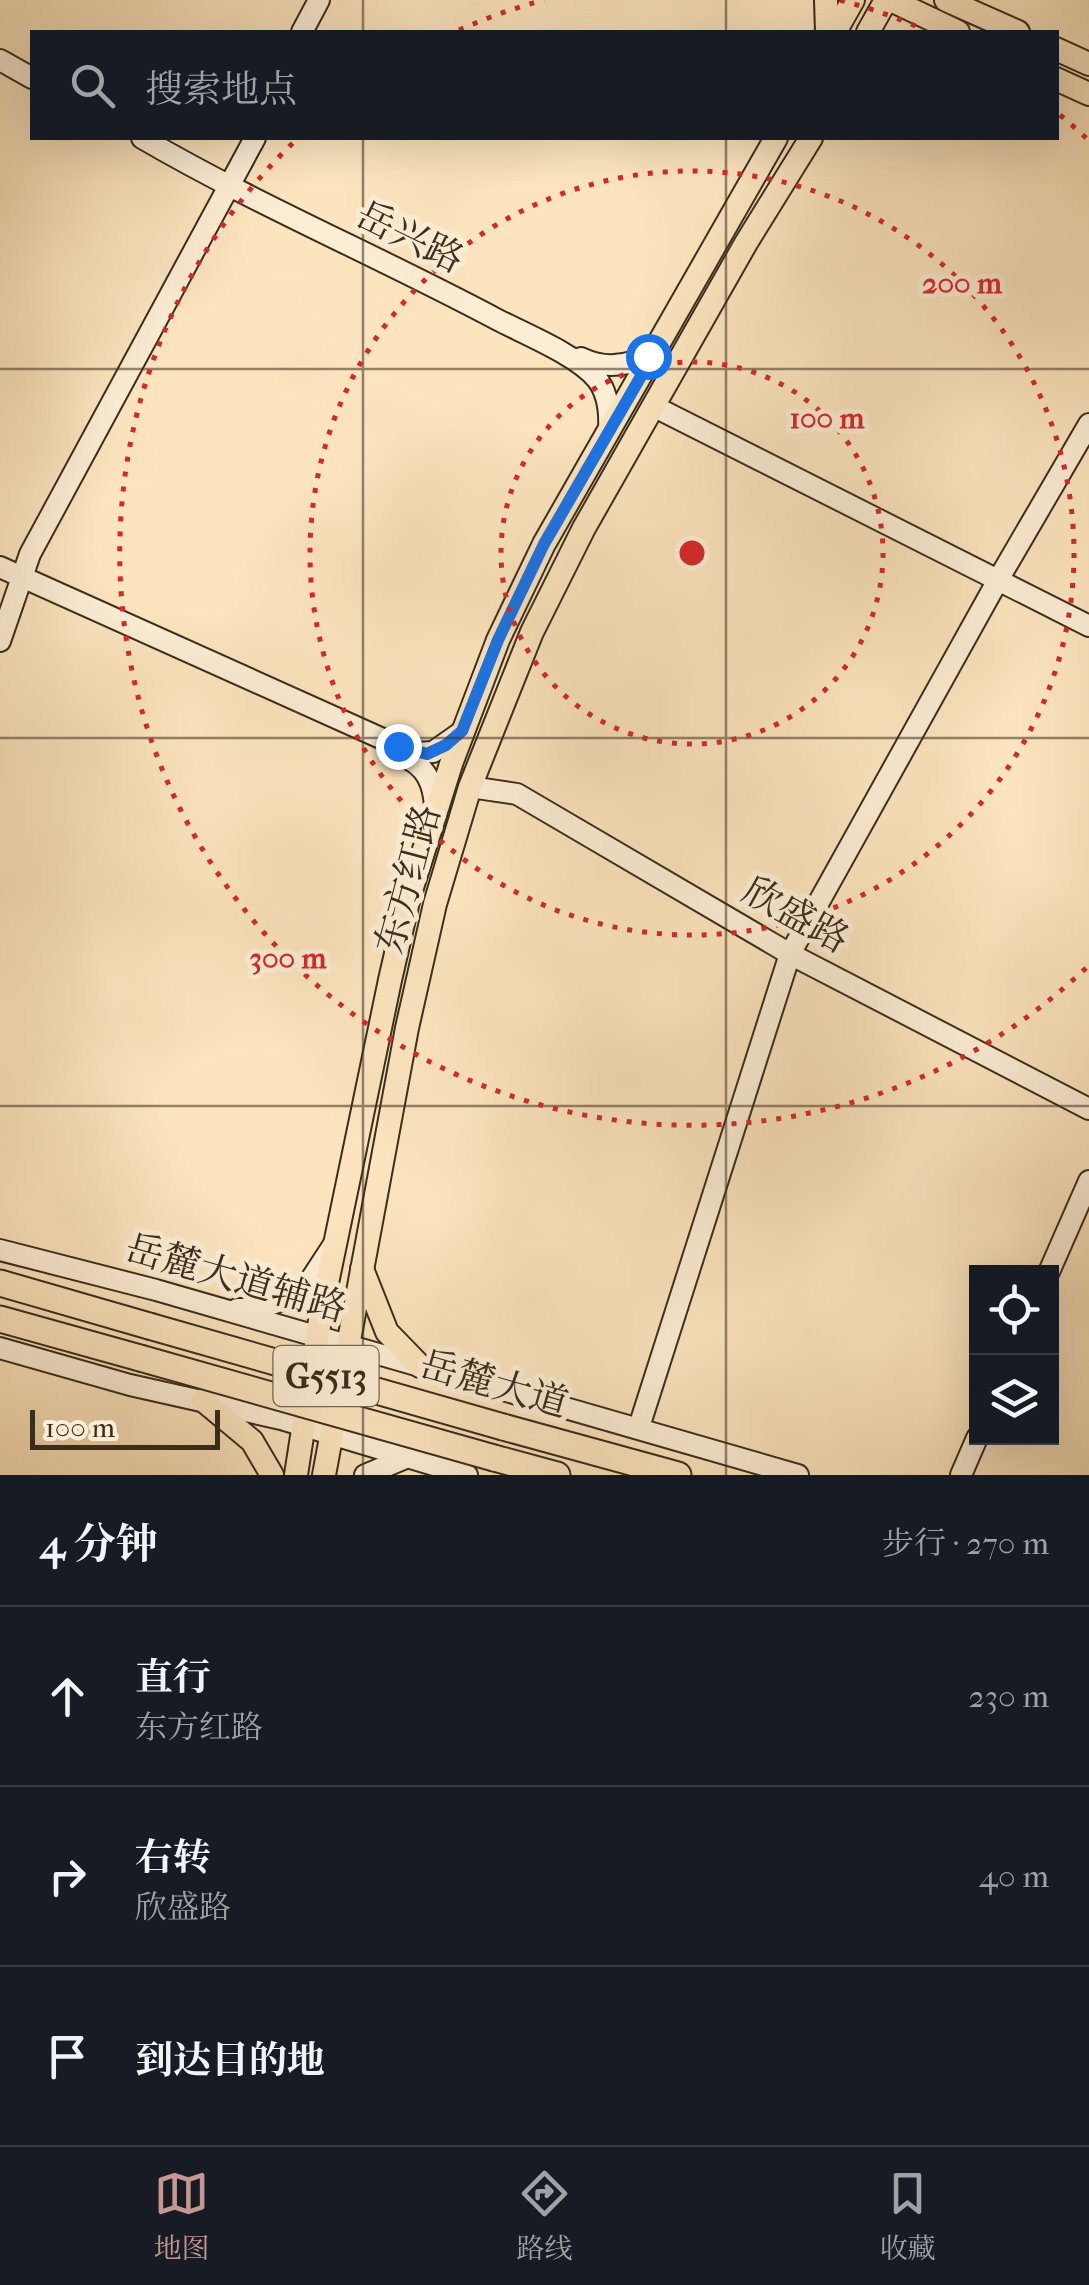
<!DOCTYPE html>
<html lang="zh">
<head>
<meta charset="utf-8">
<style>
  :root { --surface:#171b24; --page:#242831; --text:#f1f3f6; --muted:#9ea1a6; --line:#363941; --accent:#c59692 }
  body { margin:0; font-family:"IM FELL French Canon","Noto Serif SC",serif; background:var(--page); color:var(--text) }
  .controls { position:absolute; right:30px; bottom:30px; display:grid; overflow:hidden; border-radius:0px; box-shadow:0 10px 40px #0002 }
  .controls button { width:90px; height:90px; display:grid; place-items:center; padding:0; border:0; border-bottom:2px solid var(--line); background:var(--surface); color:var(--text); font:50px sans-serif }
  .scale { position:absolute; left:30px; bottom:25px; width:190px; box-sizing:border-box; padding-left:10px; border:5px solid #3b2d1c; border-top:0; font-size:28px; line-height:35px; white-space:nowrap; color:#3b2d1c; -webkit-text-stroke:8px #fcedd5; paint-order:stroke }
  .stop { position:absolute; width:30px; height:30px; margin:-22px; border:8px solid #1a73e8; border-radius:50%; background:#fff }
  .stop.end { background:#1a73e8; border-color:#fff; box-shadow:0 2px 10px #0008 }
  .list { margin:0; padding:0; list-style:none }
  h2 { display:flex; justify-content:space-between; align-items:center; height:130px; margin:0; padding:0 40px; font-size:42px }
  h2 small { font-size:32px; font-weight:400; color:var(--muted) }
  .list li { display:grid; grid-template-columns:65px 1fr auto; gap:30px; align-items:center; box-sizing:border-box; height:180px; padding:0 40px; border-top:2px solid var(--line) }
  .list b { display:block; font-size:38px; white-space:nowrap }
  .list p { margin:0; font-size:32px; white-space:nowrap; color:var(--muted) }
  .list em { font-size:32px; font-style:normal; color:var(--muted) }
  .icon { flex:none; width:55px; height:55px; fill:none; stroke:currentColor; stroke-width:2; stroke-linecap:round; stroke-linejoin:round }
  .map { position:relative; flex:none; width:1089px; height:1475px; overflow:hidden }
  .search { position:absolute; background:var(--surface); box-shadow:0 10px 40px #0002; left:30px; right:30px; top:30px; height:110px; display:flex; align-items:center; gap:25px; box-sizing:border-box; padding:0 35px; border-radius:0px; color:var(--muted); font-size:38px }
  .sheet { height:670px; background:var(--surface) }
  nav { display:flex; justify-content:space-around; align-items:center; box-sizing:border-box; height:140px; border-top:2px solid var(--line); background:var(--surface); font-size:28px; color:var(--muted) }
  nav a { display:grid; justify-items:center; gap:5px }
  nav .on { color:var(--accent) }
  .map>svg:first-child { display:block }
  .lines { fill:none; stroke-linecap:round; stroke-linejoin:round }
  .secondary-casing { stroke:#3b2d1c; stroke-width:24 }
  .primary-casing { stroke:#3b2d1c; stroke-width:26 }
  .highway-casing { stroke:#3b2d1c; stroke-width:29 }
  .secondary { stroke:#fcedd5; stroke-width:20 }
  .primary { stroke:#fbe4be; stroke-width:22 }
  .highway { stroke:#fbe4be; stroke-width:25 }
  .highway-bridge-casing { stroke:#3b2d1c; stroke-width:29; stroke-linecap:butt }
  .highway-bridge { stroke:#fbe4be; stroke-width:25 }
  .route { stroke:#1a73e8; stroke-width:12 }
  .grid { fill:none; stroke:#3b2d1c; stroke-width:2.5; stroke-opacity:0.55 }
  .ring { fill:none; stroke:#d62828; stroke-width:5; stroke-dasharray:5 10 }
  .labels { text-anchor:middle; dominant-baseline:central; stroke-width:10; stroke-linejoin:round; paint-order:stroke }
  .shield { fill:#fcedd5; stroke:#756754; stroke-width:2.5 }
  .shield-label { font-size:35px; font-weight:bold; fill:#3b2d1c }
  .street-label { font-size:38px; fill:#3b2d1c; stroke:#fcedd5 }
  .centre { fill:#d62828; stroke:#fcedd5; stroke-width:5 }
  .ring-label { font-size:30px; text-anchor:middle; font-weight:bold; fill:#d62828; stroke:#fcedd5; stroke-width:10; stroke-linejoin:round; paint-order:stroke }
</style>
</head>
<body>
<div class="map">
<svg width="1089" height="1475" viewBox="0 0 1089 1475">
  <rect width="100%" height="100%" fill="#fbe4be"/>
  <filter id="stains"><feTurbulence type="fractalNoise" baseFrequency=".002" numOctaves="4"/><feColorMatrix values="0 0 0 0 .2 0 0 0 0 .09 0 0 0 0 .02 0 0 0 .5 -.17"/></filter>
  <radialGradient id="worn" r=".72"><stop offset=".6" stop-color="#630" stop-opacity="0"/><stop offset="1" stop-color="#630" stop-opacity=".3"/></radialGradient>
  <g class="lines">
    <defs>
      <g id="secondary">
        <polyline points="302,32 319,0"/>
        <polyline points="0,60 32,78"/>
        <path d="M 142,138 C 257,205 380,257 498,320 C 525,334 577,355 597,379 C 608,393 610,412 609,430"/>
        <path d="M 581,358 C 606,370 632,366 655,351"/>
        <polyline points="653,406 1089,626"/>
        <polyline points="0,567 414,753 433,752 463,731"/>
        <polyline points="0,641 30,554 255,138"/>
        <path d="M 403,756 C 426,766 434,783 435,808"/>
        <polyline points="470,787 517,794 790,954 1089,1109"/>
        <polyline points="0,1250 156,1290 798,1475"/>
        <polyline points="1049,1272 1089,1181"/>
        <polyline points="237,1309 258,1309 302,1293 334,1244"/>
        <polyline points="0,1348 130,1385 281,1419 467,1475"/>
        <polyline points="639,1427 790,954 998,580 1089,424"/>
        <polyline points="365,1475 408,1457"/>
        <polyline points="961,1475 977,1438"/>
      </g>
      <g id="primary">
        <polyline points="826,0 827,32"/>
        <polyline points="891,0 958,32"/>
        <polyline points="946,0 1018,32"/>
        <polyline points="835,32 853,0"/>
        <polyline points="868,32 886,0"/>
        <polyline points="1056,49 1089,64"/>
        <polyline points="1056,79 1089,94"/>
        <polyline points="362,1269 387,1332 420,1366"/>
        <polyline points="203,1400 252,1441 272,1475"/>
        <polyline points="296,1475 322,1307 390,980 409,897 452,761 498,640 544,544 776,138"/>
        <polyline points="324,1475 407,1028 435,904 470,787 532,632 584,528 746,243 811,138"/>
      </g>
      <g id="highway">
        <polyline points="0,1283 149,1326"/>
        <polyline points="0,1319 140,1358"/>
        <polyline points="503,1427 678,1475"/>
        <polyline points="494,1458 557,1475"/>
      </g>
    </defs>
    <!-- secondary casing -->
    <use href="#secondary" class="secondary-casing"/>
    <!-- primary casing -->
    <use href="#primary" class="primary-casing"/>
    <!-- highway casing -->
    <use href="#highway" class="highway-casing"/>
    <!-- secondary -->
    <use href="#secondary" class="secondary"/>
    <!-- primary -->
    <use href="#primary" class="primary"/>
    <!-- highway -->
    <use href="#highway" class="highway"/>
    <defs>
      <g id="highway-bridge">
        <polyline points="149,1326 503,1427"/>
        <polyline points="140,1358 494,1458"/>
      </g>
    </defs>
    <!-- highway-bridge casing -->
    <use href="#highway-bridge" class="highway-bridge-casing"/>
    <!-- highway-bridge -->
    <use href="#highway-bridge" class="highway-bridge"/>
  </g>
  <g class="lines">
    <!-- route -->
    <polyline class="route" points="398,746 427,754 446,745 462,731 498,640 544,544 655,352 648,356"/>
  </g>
  <!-- grid -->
  <path class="grid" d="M 363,0 L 363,32M 726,0 L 726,32M 363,138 L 363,1475M 726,138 L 726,1475M 0,369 L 1089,369M 0,738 L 1089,738M 0,1106 L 1089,1106"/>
  <!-- distance rings -->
  <g class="ring">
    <circle cx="692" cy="553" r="191"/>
    <circle cx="692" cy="553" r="382"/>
    <path d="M1086 968A572 572 0 1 1 298 138M459 30A572 572 0 0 1 544 0M840 0A572 572 0 0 1 925 30M1060 115A572 572 0 0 1 1086 138"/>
  </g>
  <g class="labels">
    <!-- shield labels -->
    <rect class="shield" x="273.5" y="1346" width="105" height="60" rx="8"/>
    <g class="shield-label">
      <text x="326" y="1376">G5513</text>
    </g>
    <!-- street labels -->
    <g class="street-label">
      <text transform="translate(410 237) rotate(26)">岳兴路</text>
      <text transform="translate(408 879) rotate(-75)">东方红路</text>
      <text transform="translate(796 915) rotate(29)">欣盛路</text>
      <text transform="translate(236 1278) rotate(16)">岳麓大道辅路</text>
      <text transform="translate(494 1384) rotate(16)">岳麓大道</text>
    </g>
  </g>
  <circle cx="692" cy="553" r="15" class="centre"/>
  <g class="ring-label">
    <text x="962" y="293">200 m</text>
    <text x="827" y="428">100 m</text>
    <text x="288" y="968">300 m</text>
  </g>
  <rect width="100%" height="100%" filter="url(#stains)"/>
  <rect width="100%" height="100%" fill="url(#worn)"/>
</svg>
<div class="controls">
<button><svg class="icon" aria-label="locate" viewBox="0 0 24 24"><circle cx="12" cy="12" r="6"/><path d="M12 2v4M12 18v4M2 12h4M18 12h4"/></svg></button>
<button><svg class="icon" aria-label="layers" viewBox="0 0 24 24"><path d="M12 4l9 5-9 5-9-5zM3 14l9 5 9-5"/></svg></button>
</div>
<div class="scale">100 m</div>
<div class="stop" style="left:648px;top:356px"></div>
<div class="stop end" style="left:398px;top:746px"></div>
<div class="search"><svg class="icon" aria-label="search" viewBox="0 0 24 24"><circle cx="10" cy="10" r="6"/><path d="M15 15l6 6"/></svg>搜索地点</div>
</div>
<section class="sheet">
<h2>4 分钟<small>步行 · 270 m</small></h2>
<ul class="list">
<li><svg class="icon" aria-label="ahead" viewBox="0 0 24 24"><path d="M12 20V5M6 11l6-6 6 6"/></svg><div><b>直行</b><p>东方红路</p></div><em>230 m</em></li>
<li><svg class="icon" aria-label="right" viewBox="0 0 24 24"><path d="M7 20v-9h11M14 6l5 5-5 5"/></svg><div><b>右转</b><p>欣盛路</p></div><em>40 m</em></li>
<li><svg class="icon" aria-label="arrive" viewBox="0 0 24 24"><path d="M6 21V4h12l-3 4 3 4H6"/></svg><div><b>到达目的地</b></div></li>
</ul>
</section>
<nav>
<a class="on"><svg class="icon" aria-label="map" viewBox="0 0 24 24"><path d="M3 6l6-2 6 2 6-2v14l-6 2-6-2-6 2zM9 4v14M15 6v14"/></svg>地图</a>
<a><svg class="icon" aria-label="directions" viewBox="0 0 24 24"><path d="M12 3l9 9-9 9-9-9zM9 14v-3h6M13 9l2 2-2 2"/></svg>路线</a>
<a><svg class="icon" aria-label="saved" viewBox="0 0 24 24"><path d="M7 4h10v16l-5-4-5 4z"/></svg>收藏</a>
</nav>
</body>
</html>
